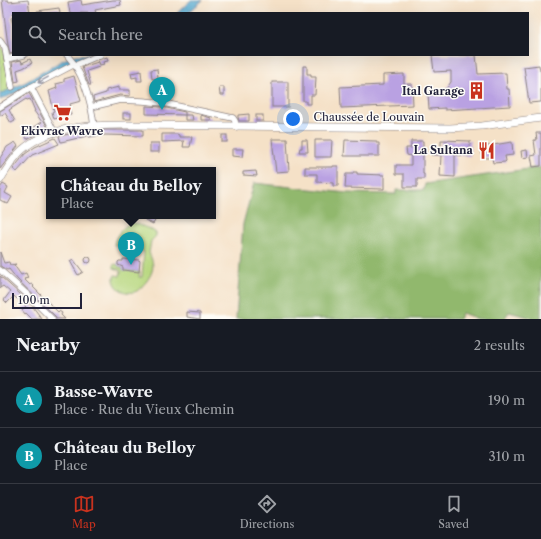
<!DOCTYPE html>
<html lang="en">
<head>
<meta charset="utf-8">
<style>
  :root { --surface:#171b24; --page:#20242c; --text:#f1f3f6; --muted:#9ea1a6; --line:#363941; --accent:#c8321e }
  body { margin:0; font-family:"Libre Caslon Text",serif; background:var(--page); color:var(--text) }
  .scale { position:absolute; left:12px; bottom:10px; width:70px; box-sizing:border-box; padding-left:4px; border:2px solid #22223b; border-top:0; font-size:11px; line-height:14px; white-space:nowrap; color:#22223b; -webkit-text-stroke:3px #fdfcf7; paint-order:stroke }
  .you { position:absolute; left:293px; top:119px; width:14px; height:14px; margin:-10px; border:3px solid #fff; border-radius:50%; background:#1a73e8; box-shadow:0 0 0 6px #1a73e833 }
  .badge { display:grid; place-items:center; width:26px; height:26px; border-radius:50%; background:var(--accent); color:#fff; font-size:13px; font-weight:700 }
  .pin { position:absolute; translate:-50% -33px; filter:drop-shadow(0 1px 2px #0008) }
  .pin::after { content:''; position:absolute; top:21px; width:14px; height:12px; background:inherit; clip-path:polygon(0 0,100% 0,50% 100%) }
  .popup { position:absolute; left:46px; top:167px; width:170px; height:52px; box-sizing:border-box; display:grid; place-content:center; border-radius:0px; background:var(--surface); filter:drop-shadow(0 1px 3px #0005); font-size:13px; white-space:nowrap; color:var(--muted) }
  .popup b { font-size:15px; color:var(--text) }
  .popup::after { content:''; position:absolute; left:50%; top:100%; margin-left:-8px; border:8px solid transparent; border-top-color:var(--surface) }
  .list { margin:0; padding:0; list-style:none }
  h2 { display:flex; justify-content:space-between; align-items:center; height:52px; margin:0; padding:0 16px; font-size:17px }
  h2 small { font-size:13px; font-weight:400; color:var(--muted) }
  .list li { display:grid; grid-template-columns:26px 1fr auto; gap:12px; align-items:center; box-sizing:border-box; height:56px; padding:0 16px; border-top:1px solid var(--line) }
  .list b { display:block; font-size:15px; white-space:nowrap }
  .list p { margin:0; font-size:13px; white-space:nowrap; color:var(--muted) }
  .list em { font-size:13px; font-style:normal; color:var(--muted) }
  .icon { flex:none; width:22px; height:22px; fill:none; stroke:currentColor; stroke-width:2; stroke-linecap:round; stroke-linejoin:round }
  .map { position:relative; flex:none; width:541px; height:319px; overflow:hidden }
  .search { position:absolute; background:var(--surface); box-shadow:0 4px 16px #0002; left:12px; right:12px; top:12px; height:44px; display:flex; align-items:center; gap:10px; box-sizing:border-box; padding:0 14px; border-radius:0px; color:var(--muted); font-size:15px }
  .sheet { height:164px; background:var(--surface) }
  nav { display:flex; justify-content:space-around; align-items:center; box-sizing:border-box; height:56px; border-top:1px solid var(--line); background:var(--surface); font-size:11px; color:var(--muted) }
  nav a { display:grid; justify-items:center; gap:2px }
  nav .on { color:var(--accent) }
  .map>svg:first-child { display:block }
  .green { fill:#b7d77e; stroke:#6c7c5c }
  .forest { fill:#91b86d; stroke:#5a6d54 }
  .water { fill:#52a8cf; stroke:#3a6585 }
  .building { fill:#b9a1e2 }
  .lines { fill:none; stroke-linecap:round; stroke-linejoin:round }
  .minor-casing { stroke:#8c8281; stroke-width:7 }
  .major-casing { stroke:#8c8281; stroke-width:8 }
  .minor { stroke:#fff; stroke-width:5.5 }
  .major { stroke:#fff; stroke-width:7 }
  .oneway { stroke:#9c9ca7 }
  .labels { text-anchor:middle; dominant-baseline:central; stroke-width:3; stroke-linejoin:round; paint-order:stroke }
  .poi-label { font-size:11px; font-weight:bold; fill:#22223b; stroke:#fdfcf7; text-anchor:end }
  .street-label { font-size:11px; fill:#22223b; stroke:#fdfcf7 }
</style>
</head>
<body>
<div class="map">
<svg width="541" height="319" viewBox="0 0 541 319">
  <rect width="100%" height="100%" fill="#fdfcf7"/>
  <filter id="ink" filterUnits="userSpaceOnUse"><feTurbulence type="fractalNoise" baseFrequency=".025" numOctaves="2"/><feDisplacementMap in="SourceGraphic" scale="8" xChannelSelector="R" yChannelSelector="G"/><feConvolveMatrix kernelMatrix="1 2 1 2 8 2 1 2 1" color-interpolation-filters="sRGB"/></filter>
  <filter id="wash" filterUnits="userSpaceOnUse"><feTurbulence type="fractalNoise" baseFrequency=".012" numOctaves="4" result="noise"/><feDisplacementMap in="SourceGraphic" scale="16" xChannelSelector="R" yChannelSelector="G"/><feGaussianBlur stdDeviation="0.9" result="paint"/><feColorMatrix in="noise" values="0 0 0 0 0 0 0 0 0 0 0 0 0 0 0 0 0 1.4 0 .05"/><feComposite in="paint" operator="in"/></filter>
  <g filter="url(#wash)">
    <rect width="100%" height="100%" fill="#f5e1c7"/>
    <!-- green -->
    <g class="green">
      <path d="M 0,45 C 9,52 9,79 11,90 L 0,94 Z"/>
      <path d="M 132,222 L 152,230 L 156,233 L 156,236 L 151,241 L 149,253 C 155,265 154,271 146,282 C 143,285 140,289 137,291 C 126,296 113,288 114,277 L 115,275 L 120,276 L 121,272 L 120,270 L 114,268 L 113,265 L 117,264 L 119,267 L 123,267 L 123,270 L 140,272 L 139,277 L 142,277 L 144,252 L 139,249 L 139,247 L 114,245 C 115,235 123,227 132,222 Z"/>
    </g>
    <!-- forest -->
    <polygon class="forest" points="541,167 541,319 536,319 509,312 504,319 478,319 462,313 459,319 236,319 243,224 254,183 347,193 396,194 396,190 424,190 425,184"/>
    <!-- water -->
    <g class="water">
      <polygon points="191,0 203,0 188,13 177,13"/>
      <polygon points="76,55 95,55 67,64 31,86 0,100 0,94 26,82 63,60"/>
    </g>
    <g id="blocks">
      <!-- building -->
      <g class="building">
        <polygon points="2,0 8,0 9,2 28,0 30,13 13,13 13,17 11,18 13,25 13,53 10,54 8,45"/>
        <polygon points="81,0 82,5 113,0 120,0 121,5 95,10 96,13 70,13 68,2"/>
        <polygon points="59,8 60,13 37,13 37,11"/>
        <polygon points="432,55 476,55 478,74 506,73 507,89 509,89 510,106 445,110 445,108 429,109 428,93 444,92 451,82 451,71 434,72"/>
        <polygon points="107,57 108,61 103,62 104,64 100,65 98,60"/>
        <polygon points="30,59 32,63 23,68 17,70 19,81 15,82 12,62 21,60 22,63"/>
        <polygon points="98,62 99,67 87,71 91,85 89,85 82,67"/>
        <polygon points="539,65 540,71 541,71 541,102 529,103 524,67"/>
        <polygon points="303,66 307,66 307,74 311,74 311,77 316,77 315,95 311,95 311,104 306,104 306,101 303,101"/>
        <polygon points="157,69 158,78 152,79 151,70"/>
        <polygon points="141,71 142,81 137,81 137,77 132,78 131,73"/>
        <polygon points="404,74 404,84 412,84 413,105 341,108 340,87 383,85 383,75"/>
        <polygon points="74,76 81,101 70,104 71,107 69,107 71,115 54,119 52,112 54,111 49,91 57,88 56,84 64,82 64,79"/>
        <polygon points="164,82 166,96 159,97 157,83"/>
        <rect x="272" y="82" width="16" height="25"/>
        <polygon points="119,87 119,90 130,90 130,96 120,95 94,102 93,97 106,93 106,90"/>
        <polygon points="219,87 224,87 224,95 220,95"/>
        <polygon points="29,93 48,128 27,139 24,134 42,122 34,111 35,111 30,99 27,100 26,99 9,110 15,121 11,123 5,113 0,116 0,111"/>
        <polygon points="146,106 162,107 185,112 185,115 146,114"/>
        <rect x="123" y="113" width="8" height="6"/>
        <polygon points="249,114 249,121 239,121 238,117 238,115"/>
        <polygon points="185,115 192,115 193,120 185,120"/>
        <polygon points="201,115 211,118 211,120 201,120"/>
        <rect x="256" y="115" width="7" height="6"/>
        <polygon points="100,130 143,130 143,136 105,135 89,137 88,133"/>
        <polygon points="86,131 87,136 61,142 59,136"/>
        <polygon points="536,133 541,133 541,166 533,167 531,156 536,155 534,140 537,140"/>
        <polygon points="162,134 177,134 179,135 179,137 192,137 190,147 183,147 184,141 162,142"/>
        <rect x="222" y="135" width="5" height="7"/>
        <polygon points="55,138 59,144 32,155 17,172 13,169 25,154 35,147"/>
        <polygon points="272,139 287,139 289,171 276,172"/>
        <polygon points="302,140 307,140 308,152 299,152 300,148 302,148"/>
        <polygon points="315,140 332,140 331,157 315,157"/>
        <polygon points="345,140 376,141 376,143 379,143 379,156 344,156"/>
        <polygon points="441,140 470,141 470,156 455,155 455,177 440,176 441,155 431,155 432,148 441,148"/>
        <polygon points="411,141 423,141 423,174 424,174 424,179 417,179 417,187 404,187 404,174 396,174 396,165 411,165 411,156 407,155 406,148 411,148"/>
        <polygon points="15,142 18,146 0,169 0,158 7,147"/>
        <polygon points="512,142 513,155 505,156 506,161 505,162 493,163 492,158 484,158 483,154 482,155 480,145 487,144 487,146"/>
        <rect x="150" y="143" width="9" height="9"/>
        <polygon points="232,149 243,149 242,157 232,156"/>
        <polygon points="527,150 528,157 522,158 521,151"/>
        <polygon points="333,166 338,166 338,186 333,186 333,183 317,182 317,174 305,174 305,167 333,167"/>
        <polygon points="256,171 257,176 243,175 243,172"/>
        <polygon points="353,172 357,172 357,174 384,175 384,189 345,188 346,174 353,174"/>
        <polygon points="3,184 8,187 5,193 12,197 8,204 0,200 0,188"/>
        <polygon points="148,216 151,216 156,219 153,224 145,220"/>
        <polygon points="0,252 4,263 9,262 10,265 16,264 13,266 14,265 21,275 26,273 28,278 24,279 30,285 32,284 34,286 33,287 58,312 59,311 62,313 61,315 65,319 56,319 55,316 17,279 9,269 7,270 0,266"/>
        <circle cx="88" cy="260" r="3"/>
        <polygon points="73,259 83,272 78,275 70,261"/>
        <polygon points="123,259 139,260 140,261 139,272 123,270 123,267 118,265 118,262 119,261 123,261"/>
        <polygon points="0,276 30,303 42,319 32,319 26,313 25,314 22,310 26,306 19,298 17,299 14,296 7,303 4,300 10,292 3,286 0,288"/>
        <polygon points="187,312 200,313 200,319 187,317"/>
      </g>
    </g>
  </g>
  <g filter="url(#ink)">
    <use href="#blocks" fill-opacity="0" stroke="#8c8281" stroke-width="1"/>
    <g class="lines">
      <defs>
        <g id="minor">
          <polyline points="0,41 5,48 12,87"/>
          <path d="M 67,55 C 84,74 91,101 94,126"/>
          <polyline points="7,59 24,55"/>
          <polyline points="76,65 100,55"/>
          <polyline points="31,87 55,133"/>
          <polyline points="0,107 31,87 75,64"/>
          <polyline points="91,107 120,100 143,101 163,103 233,118 235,121 236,127"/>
          <polyline points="0,270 28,295 52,319"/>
        </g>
        <path id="major" d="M 0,180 C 7,169 13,158 22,150 C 50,125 92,125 127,125 L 450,128 L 482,126 L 541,118"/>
      </defs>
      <!-- minor casing -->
      <use href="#minor" class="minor-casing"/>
      <!-- major casing -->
      <use href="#major" class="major-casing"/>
      <!-- minor -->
      <use href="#minor" class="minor"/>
      <!-- major -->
      <use href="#major" class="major"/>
    </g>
    <!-- one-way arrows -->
    <defs><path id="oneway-shaft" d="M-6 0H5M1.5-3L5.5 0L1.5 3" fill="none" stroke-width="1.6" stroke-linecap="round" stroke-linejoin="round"/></defs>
    <use class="oneway" href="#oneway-shaft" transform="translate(43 80) rotate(151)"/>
  </g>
  <!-- icons -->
  <defs>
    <symbol id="building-bare" viewBox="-9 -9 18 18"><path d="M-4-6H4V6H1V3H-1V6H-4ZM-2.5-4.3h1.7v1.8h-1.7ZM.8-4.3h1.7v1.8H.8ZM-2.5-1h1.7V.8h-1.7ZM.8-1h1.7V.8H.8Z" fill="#c8321e" stroke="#fdfcf7" stroke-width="2.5" paint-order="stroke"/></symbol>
    <symbol id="supermarket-bare" viewBox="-9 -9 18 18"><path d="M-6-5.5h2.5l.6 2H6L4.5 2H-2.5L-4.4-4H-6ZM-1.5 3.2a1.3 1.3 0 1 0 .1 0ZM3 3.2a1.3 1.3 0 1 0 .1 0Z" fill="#c8321e" stroke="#fdfcf7" stroke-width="2.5" paint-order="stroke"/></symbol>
    <symbol id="restaurant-bare" viewBox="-9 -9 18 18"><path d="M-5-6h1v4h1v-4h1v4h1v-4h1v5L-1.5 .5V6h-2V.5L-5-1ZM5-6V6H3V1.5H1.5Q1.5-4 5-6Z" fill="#c8321e" stroke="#fdfcf7" stroke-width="2.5" paint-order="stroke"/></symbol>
  </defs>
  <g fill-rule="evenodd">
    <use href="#building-bare" x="464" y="78" width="25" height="25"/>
    <use href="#supermarket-bare" x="50" y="100" width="25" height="25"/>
    <use href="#restaurant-bare" x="474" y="138" width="25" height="25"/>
  </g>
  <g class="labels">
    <!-- poi labels -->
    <g class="poi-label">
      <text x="464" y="91">Ital Garage</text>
      <text x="62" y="131" text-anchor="middle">Ekivrac Wavre</text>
      <text x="473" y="150">La Sultana</text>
    </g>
    <!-- street labels -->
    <g class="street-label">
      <text x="369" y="117">Chaussée de Louvain</text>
    </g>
  </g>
</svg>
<div class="scale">100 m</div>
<div class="you"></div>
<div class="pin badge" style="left:162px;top:110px;background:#0f9aa8">A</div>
<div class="pin badge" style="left:131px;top:265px;background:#0f9aa8">B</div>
<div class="popup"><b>Château du Belloy</b>Place</div>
<div class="search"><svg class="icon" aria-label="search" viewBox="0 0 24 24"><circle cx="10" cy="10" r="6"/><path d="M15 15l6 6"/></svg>Search here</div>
</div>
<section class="sheet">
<h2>Nearby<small>2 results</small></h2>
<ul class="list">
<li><span class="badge" style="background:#0f9aa8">A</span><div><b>Basse-Wavre</b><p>Place · Rue du Vieux Chemin</p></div><em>190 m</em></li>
<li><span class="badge" style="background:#0f9aa8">B</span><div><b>Château du Belloy</b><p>Place</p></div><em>310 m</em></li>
</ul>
</section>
<nav>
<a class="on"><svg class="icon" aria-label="map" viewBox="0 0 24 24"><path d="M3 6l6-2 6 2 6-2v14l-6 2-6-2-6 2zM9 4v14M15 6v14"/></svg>Map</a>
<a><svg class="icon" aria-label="directions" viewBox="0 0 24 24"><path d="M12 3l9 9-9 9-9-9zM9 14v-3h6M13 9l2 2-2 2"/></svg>Directions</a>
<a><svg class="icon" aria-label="saved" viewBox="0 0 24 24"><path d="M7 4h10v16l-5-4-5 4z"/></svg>Saved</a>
</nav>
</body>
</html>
